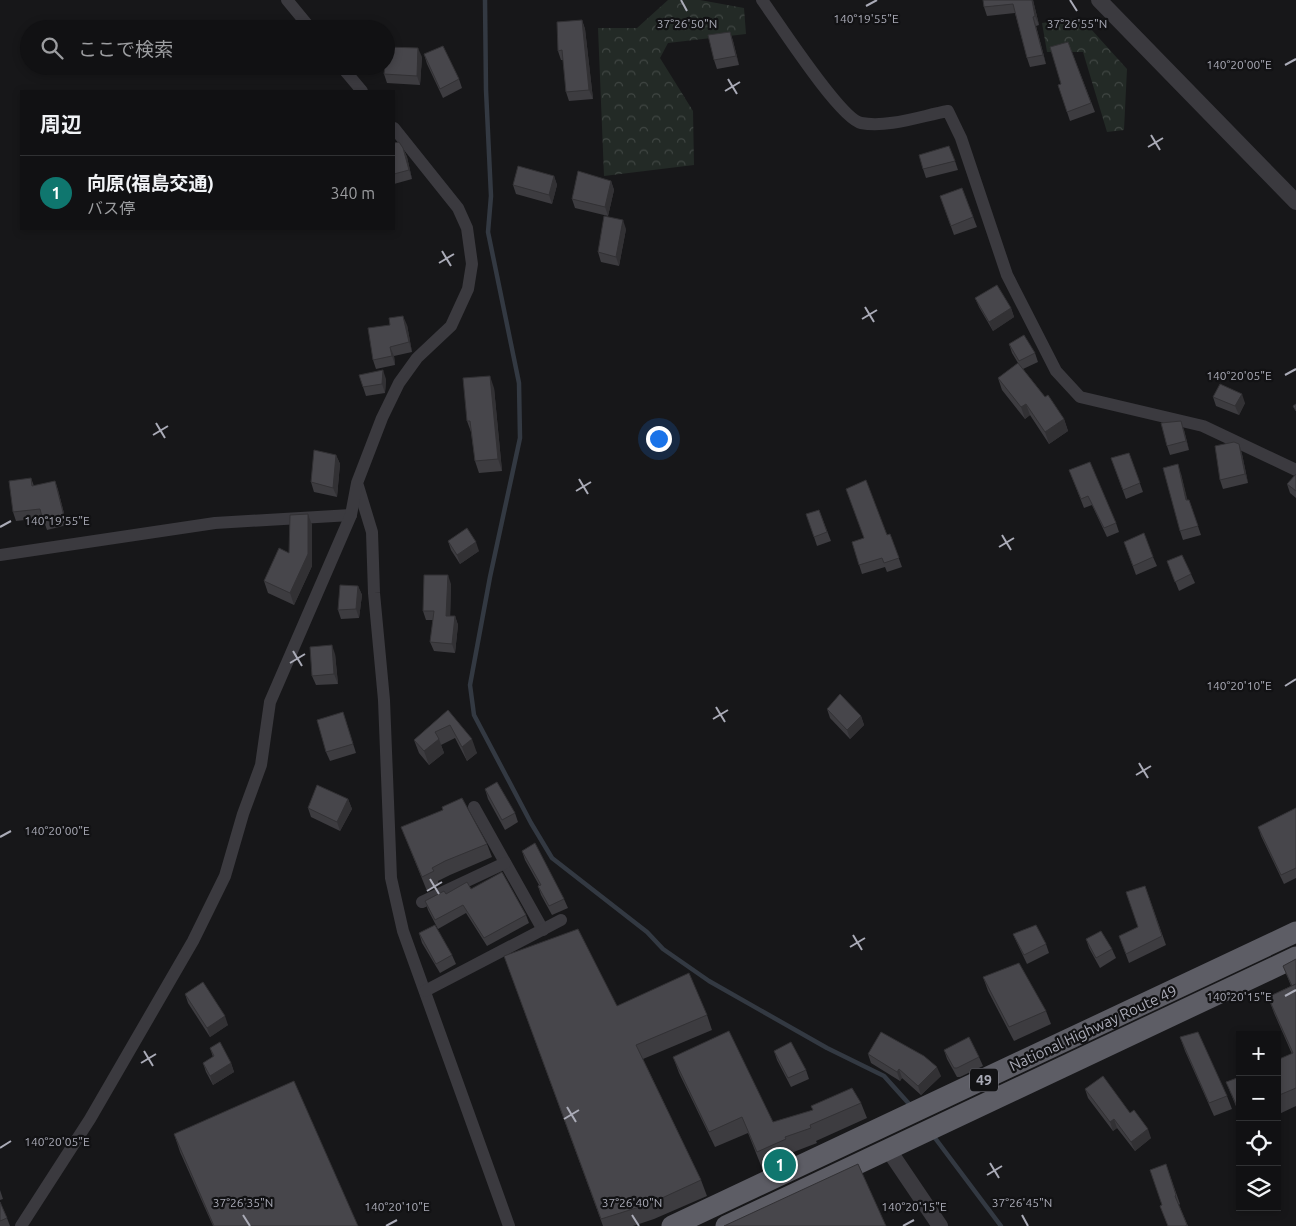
<!DOCTYPE html>
<html lang="ja">
<head>
<meta charset="utf-8">
<style>
  :root { --surface:#111113; --page:#1e1f21; --text:#f1f3f6; --muted:#9c9da0; --line:#303133; --accent:#0f766e }
  body { margin:0; font-family:Ubuntu,"Noto Sans JP",sans-serif; background:var(--page); color:var(--text) }
  .controls { position:absolute; right:15px; bottom:15px; display:grid; overflow:hidden; border-radius:0px; box-shadow:0 2px 8px #0003 }
  .controls button { width:45px; height:45px; display:grid; place-items:center; padding:0; border:0; border-bottom:1px solid var(--line); background:var(--surface); color:var(--text); font:25px sans-serif }
  .you { position:absolute; left:658px; top:438px; width:18px; height:18px; margin:-12px; border:4px solid #fff; border-radius:50%; background:#1a73e8; box-shadow:0 0 0 8px #1a73e833 }
  .badge { display:grid; place-items:center; width:32px; height:32px; border-radius:50%; background:var(--accent); color:#fff; font-size:16px; font-weight:700 }
  .pin { position:absolute; translate:-50% -50%; border:2px solid #fff; box-shadow:0 1px 5px #0006 }
  .list { margin:0; padding:0; list-style:none }
  h2 { display:flex; justify-content:space-between; align-items:center; height:65px; margin:0; padding:0 20px; font-size:21px }
  h2 small { font-size:16px; font-weight:400; color:var(--muted) }
  .list li { display:grid; grid-template-columns:32px 1fr auto; gap:15px; align-items:center; box-sizing:border-box; height:75px; padding:0 20px; border-top:1px solid var(--line) }
  .list b { display:block; font-size:19px; white-space:nowrap }
  .list p { margin:0; font-size:16px; white-space:nowrap; color:var(--muted) }
  .list em { font-size:16px; font-style:normal; color:var(--muted) }
  .icon { flex:none; width:28px; height:28px; fill:none; stroke:currentColor; stroke-width:2; stroke-linecap:round; stroke-linejoin:round }
  .map { position:relative; flex:none; width:1296px; height:1226px; overflow:hidden }
  .search { position:absolute; background:var(--surface); box-shadow:0 2px 8px #0003; left:20px; top:20px; width:375px; height:55px; display:flex; align-items:center; gap:12px; box-sizing:border-box; padding:0 18px; border-radius:28px; color:var(--muted); font-size:19px }
  .panel { position:absolute; background:var(--surface); box-shadow:0 2px 8px #0003; left:20px; top:90px; width:375px; height:140px; border-radius:0px }
  .map>svg:first-child { display:block }
  .forest { fill:url(#forest-crowns) }
  .lines { fill:none; stroke-linecap:round; stroke-linejoin:round }
  .stream { stroke:#333942; stroke-width:4.5 }
  .minor { stroke:#3b3a3f; stroke-width:12 }
  .tertiary { stroke:#3b3a3f; stroke-width:16 }
  .trunk { stroke:#5d5d65; stroke-width:21 }
  .wall { fill:#3d3c40 }
  .shaded-wall { fill:#323134 }
  .building { fill:#47464b; stroke:#323134 }
  .ticks { fill:none; stroke:#aaabb7; stroke-width:2 }
  .labels { text-anchor:middle; dominant-baseline:central; stroke-width:4.5; stroke-linejoin:round; paint-order:stroke }
  .shield { fill:#121214; stroke:#7c7d86; stroke-width:1 }
  .shield-label { font-size:14px; font-weight:bold; fill:#aaabb7 }
  .street-label { font-size:15px; fill:#aaabb7; stroke:#121214 }
  .ticks-label { font-size:12px; text-anchor:middle; fill:#aaabb7; stroke:#121214; stroke-width:4.5; stroke-linejoin:round; paint-order:stroke }
</style>
</head>
<body>
<div class="map">
<svg width="1296" height="1226" viewBox="0 0 1296 1226">
  <defs>
    <pattern id="forest-crowns" width="20" height="18" patternUnits="userSpaceOnUse" patternTransform="scale(1.25)"><rect width="20" height="18" fill="#232a26"/><path d="M2 6a3 3 0 1 1 6 0M12 15a3 3 0 1 1 6 0" fill="none" stroke="#404643"/></pattern>
  </defs>
  <rect width="100%" height="100%" fill="#171719"/>
  <!-- forest -->
  <g class="forest">
    <polygon points="668,0 700,0 744,8 746,34 668,43 660,58 693,111 694,165 604,176 598,28 637,28"/>
    <polygon points="1081,18 1127,69 1124,130 1107,132 1083,52 1047,52 1042,23"/>
  </g>
  <g class="lines">
    <!-- stream -->
    <g class="stream">
      <polyline points="485,0 486,90 491,196 488,232 519,383 520,438 490,577 470,685 474,715 531,823 552,858 647,932 663,949 709,981 827,1048 884,1076 911,1106"/>
      <polyline points="932,1134 1001,1226"/>
    </g>
    <!-- minor -->
    <g class="minor">
      <polyline points="287,0 311,29"/>
      <path d="M 762,0 C 778,22 840,119 861,123 C 888,128 921,116 948,111 L 961,138 L 1007,275 L 1056,371 L 1080,397 L 1203,426 L 1296,470"/>
      <polyline points="341,66 362,91"/>
      <polyline points="358,486 372,532 374,593 384,700 391,878 403,931 509,1226"/>
      <polyline points="0,555 215,523 351,515"/>
      <polyline points="474,807 543,930"/>
      <polyline points="422,902 505,863"/>
      <polyline points="425,991 561,920"/>
      <polyline points="21,1226 90,1119 193,941 225,876 243,814 261,765 270,702 351,515 357,483 382,418 399,383 417,358 451,326 468,289 472,264 467,228 458,208 394,128"/>
    </g>
    <!-- tertiary -->
    <g class="tertiary">
      <polyline points="1099,0 1296,202"/>
      <polyline points="888,1149 940,1226"/>
    </g>
    <!-- trunk -->
    <g class="trunk">
      <polyline points="672,1226 1296,932"/>
      <polyline points="726,1226 1296,957"/>
    </g>
  </g>
  <!-- wall -->
  <g class="wall">
    <polygon points="1033,0 1039,25 1036,26 1046,64 1030,67 1027,58 1015,13 987,16 984,7"/>
    <polygon points="582,20 585,29 593,99 569,101 566,92 563,60 561,60 558,51"/>
    <polygon points="730,32 733,41 739,65 717,69 714,60"/>
    <polygon points="1068,42 1095,112 1070,121 1067,112 1061,84"/>
    <polygon points="424,54 459,79 462,88 443,98 427,64"/>
    <polygon points="422,57 420,85 387,83 384,74"/>
    <polygon points="394,143 403,148 407,157 412,179 394,184"/>
    <polygon points="955,161 958,170 926,178 923,169"/>
    <polygon points="554,176 557,185 552,204 516,194 513,185"/>
    <polygon points="611,181 614,190 608,216 575,208 572,199"/>
    <polygon points="962,188 977,227 954,235 940,196"/>
    <polygon points="626,229 619,266 601,262 598,252"/>
    <polygon points="975,298 1011,308 1014,317 993,331 979,307"/>
    <polygon points="407,325 412,352 394,356 395,365 376,369 373,360"/>
    <polygon points="1009,344 1035,353 1038,362 1023,369 1045,397 1064,419 1068,431 1049,444 1030,415 1025,419 1002,390 998,378 1018,363 1012,353"/>
    <polygon points="386,379 385,393 366,396 363,387"/>
    <polygon points="494,388 502,471 479,473 475,461 471,432 467,421"/>
    <polygon points="1213,397 1245,403 1239,415 1216,406"/>
    <polygon points="1184,430 1189,450 1170,455 1167,446"/>
    <polygon points="1239,444 1242,454 1248,483 1223,489 1220,480"/>
    <polygon points="1129,453 1143,492 1126,499 1111,458"/>
    <polygon points="336,455 340,464 337,497 314,492 311,482"/>
    <polygon points="1069,470 1116,523 1119,532 1107,537 1092,505 1084,508"/>
    <polygon points="1181,474 1187,500 1189,500 1201,535 1183,540 1180,531"/>
    <polygon points="1296,474 1296,498 1290,493 1287,484"/>
    <polygon points="31,478 34,486 55,481 58,490 67,525 47,530 43,518 16,521 13,512"/>
    <polygon points="819,510 831,541 817,546 814,537"/>
    <polygon points="308,514 312,525 312,566 294,605 268,593 264,581 289,553"/>
    <polygon points="890,534 902,567 887,572 885,567 862,574 852,542"/>
    <polygon points="448,541 479,551 460,564 451,550"/>
    <polygon points="1124,542 1153,557 1157,566 1136,575"/>
    <polygon points="1167,561 1191,574 1195,583 1179,591"/>
    <polygon points="451,584 450,616 455,616 458,625 455,653 434,651 430,642 433,620 426,620 423,611"/>
    <polygon points="358,586 362,595 359,618 341,619 338,610"/>
    <polygon points="335,654 338,684 316,685 312,676"/>
    <polygon points="827,709 861,716 864,725 850,739 830,718"/>
    <polygon points="448,710 477,753 467,761 455,738 441,745 444,753 429,765 419,753 414,740"/>
    <polygon points="343,712 356,753 330,761 326,752"/>
    <polygon points="485,789 515,813 518,822 505,830 488,799"/>
    <polygon points="348,799 352,809 340,831 311,817 308,808"/>
    <polygon points="1296,808 1296,878 1284,884 1261,836 1258,827"/>
    <polygon points="401,827 487,844 492,857 450,875 438,881 439,885 427,891"/>
    <polygon points="522,851 564,899 568,908 552,915 541,895 538,886 539,885 525,860"/>
    <polygon points="1145,886 1166,945 1129,963 1119,936 1138,927"/>
    <polygon points="471,889 526,915 529,923 487,946 466,913 438,929 428,910 425,901 446,894"/>
    <polygon points="419,933 452,955 456,964 440,973 422,943"/>
    <polygon points="1013,934 1046,944 1049,953 1027,964 1017,943"/>
    <polygon points="1086,939 1112,949 1116,958 1100,968 1089,948"/>
    <polygon points="504,956 617,1006 707,1015 712,1030 643,1059 701,1180 707,1196 654,1219 633,1226 603,1226"/>
    <polygon points="1296,959 1296,1106 1277,1115 1277,1060 1292,1054 1274,1013 1268,997 1291,986 1283,966"/>
    <polygon points="983,977 1046,1011 1051,1024 1014,1041 988,991"/>
    <polygon points="185,994 228,1025 210,1037 188,1003"/>
    <polygon points="1180,1037 1227,1096 1232,1109 1214,1116 1185,1051"/>
    <polygon points="210,1048 231,1063 234,1072 213,1085 206,1072 203,1063 213,1057"/>
    <polygon points="944,1050 979,1057 983,1066 960,1077 957,1077 947,1059"/>
    <polygon points="774,1051 806,1070 809,1079 791,1087 777,1060"/>
    <polygon points="868,1054 941,1076 921,1095 902,1078 900,1081 871,1063"/>
    <polygon points="673,1057 773,1122 813,1110 811,1106 861,1103 867,1118 816,1141 817,1143 791,1153 792,1155 762,1168 748,1133 715,1147 679,1073"/>
    <polygon points="1240,1077 1240,1116 1226,1082"/>
    <polygon points="1085,1089 1130,1113 1151,1138 1135,1151 1117,1128 1113,1131 1088,1098"/>
    <polygon points="174,1134 358,1226 213,1226 180,1152"/>
    <polygon points="1166,1164 1180,1204 1179,1205 1188,1226 1168,1226 1160,1206 1162,1205"/>
    <polygon points="0,1190 3,1199 0,1200"/>
    <polygon points="0,1202 7,1218 10,1226 0,1226"/>
  </g>
  <!-- shaded-wall -->
  <g class="shaded-wall">
    <polygon points="1032,0 1033,0 1039,25 1035,16"/>
    <polygon points="1033,17 1036,26 1046,64 1043,55"/>
    <polygon points="582,20 585,29 593,99 589,90"/>
    <polygon points="730,32 733,41 739,65 736,56"/>
    <polygon points="418,48 422,57 420,85 417,76"/>
    <polygon points="403,148 407,157 412,179 409,170"/>
    <polygon points="554,176 557,185 552,204 549,195"/>
    <polygon points="611,181 614,190 608,216 605,207"/>
    <polygon points="623,220 626,229 619,266 616,257"/>
    <polygon points="1011,308 1014,317 993,331 989,322"/>
    <polygon points="403,316 407,325 412,352 409,342"/>
    <polygon points="390,347 394,356 395,365 392,356"/>
    <polygon points="383,370 386,379 385,393 382,384"/>
    <polygon points="490,376 494,388 502,471 498,459"/>
    <polygon points="1242,394 1245,403 1239,415 1235,406"/>
    <polygon points="1026,404 1030,415 1025,419 1021,407"/>
    <polygon points="1064,419 1068,431 1049,444 1045,432"/>
    <polygon points="1181,421 1184,430 1189,450 1186,441"/>
    <polygon points="1239,444 1242,454 1248,483 1245,474"/>
    <polygon points="336,455 340,464 337,497 333,488"/>
    <polygon points="1178,464 1181,474 1190,510 1186,500"/>
    <polygon points="55,481 58,490 67,525 64,516"/>
    <polygon points="308,514 312,525 312,566 294,605 290,593"/>
    <polygon points="476,542 479,551 460,564 457,555"/>
    <polygon points="448,575 451,584 450,625 446,616"/>
    <polygon points="358,586 362,595 359,618 356,609"/>
    <polygon points="455,616 458,625 455,653 452,644"/>
    <polygon points="332,645 335,654 338,684 334,674"/>
    <polygon points="861,716 864,725 850,739 847,730"/>
    <polygon points="439,739 444,753 429,765 424,751"/>
    <polygon points="472,739 477,753 467,761 462,747"/>
    <polygon points="348,799 352,809 340,831 337,822"/>
    <polygon points="225,1016 228,1025 210,1037 207,1028"/>
    <polygon points="231,1063 234,1072 213,1085 210,1076"/>
    <polygon points="937,1067 941,1076 921,1095 918,1086"/>
    <polygon points="899,1069 902,1078 900,1081 897,1072"/>
    <polygon points="1114,1119 1117,1128 1113,1131 1110,1122"/>
    <polygon points="1148,1129 1151,1138 1135,1151 1131,1142"/>
  </g>
  <!-- building -->
  <g class="building">
    <polygon points="983,0 1032,0 1035,16 1033,17 1043,55 1027,58 1013,4 984,7"/>
    <polygon points="582,20 589,90 566,92 562,50 558,51 557,22"/>
    <polygon points="730,32 736,56 714,60 708,35"/>
    <polygon points="1068,42 1091,103 1067,112 1058,85 1061,84 1050,47"/>
    <polygon points="443,46 459,79 440,89 424,54"/>
    <polygon points="386,47 418,48 417,76 384,74 385,66 386,66"/>
    <polygon points="399,142 403,148 409,170 394,174 394,143"/>
    <polygon points="949,146 955,161 923,169 919,155"/>
    <polygon points="518,166 554,176 549,195 513,185"/>
    <polygon points="578,171 611,181 605,207 572,199"/>
    <polygon points="962,188 973,217 951,226 940,196"/>
    <polygon points="604,216 623,220 616,257 598,252"/>
    <polygon points="997,285 1011,308 989,322 975,298"/>
    <polygon points="403,316 409,342 390,347 392,356 373,360 368,328 390,325 389,318"/>
    <polygon points="1024,335 1035,353 1019,361 1009,344"/>
    <polygon points="1018,363 1045,397 1048,395 1064,419 1045,432 1026,404 1021,407 998,378"/>
    <polygon points="383,370 382,384 363,387 359,375"/>
    <polygon points="490,376 498,459 475,461 470,421 467,421 463,378"/>
    <polygon points="1220,384 1242,394 1235,406 1213,397"/>
    <polygon points="1296,404 1296,411 1293,406"/>
    <polygon points="1181,421 1186,441 1167,446 1161,423"/>
    <polygon points="1234,442 1239,444 1245,474 1220,480 1215,446"/>
    <polygon points="314,450 336,455 333,488 311,482"/>
    <polygon points="1129,453 1140,483 1123,490 1111,458"/>
    <polygon points="1090,462 1116,523 1104,528 1088,496 1081,499 1069,470"/>
    <polygon points="1178,464 1186,500 1189,500 1198,526 1180,531 1163,468"/>
    <polygon points="1296,474 1296,491 1287,484"/>
    <polygon points="31,478 32,486 55,481 64,516 43,521 40,509 13,512 9,481"/>
    <polygon points="866,480 887,535 890,534 899,558 884,563 882,558 859,565 852,542 864,538 846,489"/>
    <polygon points="819,510 827,532 814,537 806,514"/>
    <polygon points="308,514 308,554 290,593 264,581 279,548 289,553 290,515"/>
    <polygon points="467,528 476,542 457,555 448,541"/>
    <polygon points="1144,533 1153,557 1133,566 1124,542"/>
    <polygon points="1182,555 1191,574 1175,582 1167,561"/>
    <polygon points="424,575 448,575 446,616 455,616 452,644 430,642 434,611 423,611"/>
    <polygon points="340,585 358,586 356,609 338,610"/>
    <polygon points="332,645 334,674 312,676 310,647"/>
    <polygon points="840,694 861,716 847,730 827,709"/>
    <polygon points="448,710 472,739 462,747 450,725 435,732 439,739 424,751 414,740"/>
    <polygon points="343,712 353,744 326,752 317,720"/>
    <polygon points="497,782 515,813 502,820 485,789"/>
    <polygon points="317,785 348,799 337,822 308,808"/>
    <polygon points="462,798 487,844 445,861 432,868 434,871 422,877 401,827 443,810 442,807"/>
    <polygon points="1296,808 1296,868 1281,875 1258,827"/>
    <polygon points="535,843 564,899 549,906 538,886 541,885 522,851"/>
    <polygon points="502,872 526,915 484,938 463,905 435,920 425,901 444,891 446,894 467,882 471,889"/>
    <polygon points="1145,886 1162,936 1126,954 1119,936 1138,927 1126,892"/>
    <polygon points="435,925 452,955 436,964 419,933"/>
    <polygon points="1036,925 1046,944 1024,955 1013,934"/>
    <polygon points="578,929 617,1006 689,973 707,1015 636,1045 701,1180 649,1204 601,1219 504,956"/>
    <polygon points="1101,931 1112,949 1096,958 1086,939"/>
    <polygon points="1296,959 1296,984 1292,986 1283,966"/>
    <polygon points="1019,963 1046,1011 1009,1027 983,977"/>
    <polygon points="203,982 225,1016 207,1028 185,994"/>
    <polygon points="1296,984 1296,1088 1277,1096 1277,1060 1293,1053 1268,997"/>
    <polygon points="729,1031 773,1122 813,1110 811,1106 852,1088 861,1103 810,1125 811,1128 785,1137 786,1139 757,1152 742,1117 709,1132 673,1057"/>
    <polygon points="881,1032 924,1056 937,1067 918,1086 899,1069 897,1072 868,1054"/>
    <polygon points="1198,1032 1227,1096 1209,1103 1180,1037"/>
    <polygon points="969,1037 979,1057 957,1068 954,1068 944,1050"/>
    <polygon points="220,1042 231,1063 210,1076 203,1063 214,1056 210,1048"/>
    <polygon points="791,1042 806,1070 788,1078 774,1051"/>
    <polygon points="1103,1076 1130,1113 1134,1110 1148,1129 1131,1142 1114,1119 1110,1122 1085,1089"/>
    <polygon points="1240,1077 1240,1113 1226,1082"/>
    <polygon points="294,1081 358,1226 214,1226 174,1134"/>
    <polygon points="858,1164 886,1226 724,1226"/>
    <polygon points="1166,1164 1176,1195 1175,1196 1187,1225 1185,1226 1168,1226 1160,1206 1162,1205 1150,1170"/>
    <polygon points="0,1202 7,1218 0,1221"/>
  </g>
  <!-- ticks -->
  <path class="ticks" d="M 681,0 L 687,11M 1070,0 L 1077,11M 866,6 L 877,0M 1285,65 L 1296,59M 728,79 L 737,94M 725,91 L 740,82M 1151,135 L 1160,150M 1148,147 L 1163,138M 442,251 L 451,266M 439,263 L 454,254M 865,307 L 874,322M 862,319 L 877,310M 1285,375 L 1296,369M 156,423 L 165,438M 153,435 L 168,426M 579,479 L 588,494M 576,491 L 591,482M 0,527 L 11,521M 1002,535 L 1011,550M 999,547 L 1014,538M 293,651 L 302,666M 290,663 L 305,654M 1285,686 L 1296,679M 716,707 L 725,722M 713,719 L 728,710M 1139,763 L 1148,778M 1136,775 L 1151,766M 0,837 L 11,831M 430,879 L 439,894M 427,891 L 442,882M 853,935 L 862,950M 850,947 L 865,938M 1285,996 L 1296,990M 144,1051 L 153,1066M 141,1063 L 156,1054M 567,1107 L 576,1122M 564,1119 L 579,1110M 0,1148 L 11,1141M 990,1163 L 999,1178M 987,1175 L 1002,1166M 243,1215 L 250,1226M 632,1215 L 639,1226M 1022,1215 L 1028,1226M 386,1226 L 397,1220M 903,1226 L 914,1220"/>
  <g class="labels">
    <!-- shield labels -->
    <rect class="shield" x="970" y="1068.5" width="28" height="23" rx="4"/>
    <g class="shield-label">
      <text x="984" y="1080">49</text>
    </g>
    <!-- street labels -->
    <g class="street-label">
      <text transform="translate(1093 1028) rotate(-25)">National Highway Route 49</text>
    </g>
  </g>
  <g class="ticks-label">
    <text x="866" y="23">140°19'55"E</text>
    <text x="687" y="28">37°26'50"N</text>
    <text x="1077" y="28">37°26'55"N</text>
    <text x="1239" y="69">140°20'00"E</text>
    <text x="1239" y="380">140°20'05"E</text>
    <text x="57" y="525">140°19'55"E</text>
    <text x="1239" y="690">140°20'10"E</text>
    <text x="57" y="835">140°20'00"E</text>
    <text x="1239" y="1001">140°20'15"E</text>
    <text x="57" y="1146">140°20'05"E</text>
    <text x="243" y="1207">37°26'35"N</text>
    <text x="632" y="1207">37°26'40"N</text>
    <text x="1022" y="1207">37°26'45"N</text>
    <text x="397" y="1211">140°20'10"E</text>
    <text x="914" y="1211">140°20'15"E</text>
  </g>
</svg>
<div class="controls">
<button>+</button>
<button>−</button>
<button><svg class="icon" aria-label="locate" viewBox="0 0 24 24"><circle cx="12" cy="12" r="6"/><path d="M12 2v4M12 18v4M2 12h4M18 12h4"/></svg></button>
<button><svg class="icon" aria-label="layers" viewBox="0 0 24 24"><path d="M12 4l9 5-9 5-9-5zM3 14l9 5 9-5"/></svg></button>
</div>
<div class="you"></div>
<div class="pin badge" style="left:780px;top:1165px">1</div>
<div class="search"><svg class="icon" aria-label="search" viewBox="0 0 24 24"><circle cx="10" cy="10" r="6"/><path d="M15 15l6 6"/></svg>ここで検索</div>
<section class="panel">
<h2>周辺<small></small></h2>
<ul class="list">
<li><span class="badge">1</span><div><b>向原(福島交通)</b><p>バス停</p></div><em>340 m</em></li>
</ul>
</section>
</div>
</body>
</html>
